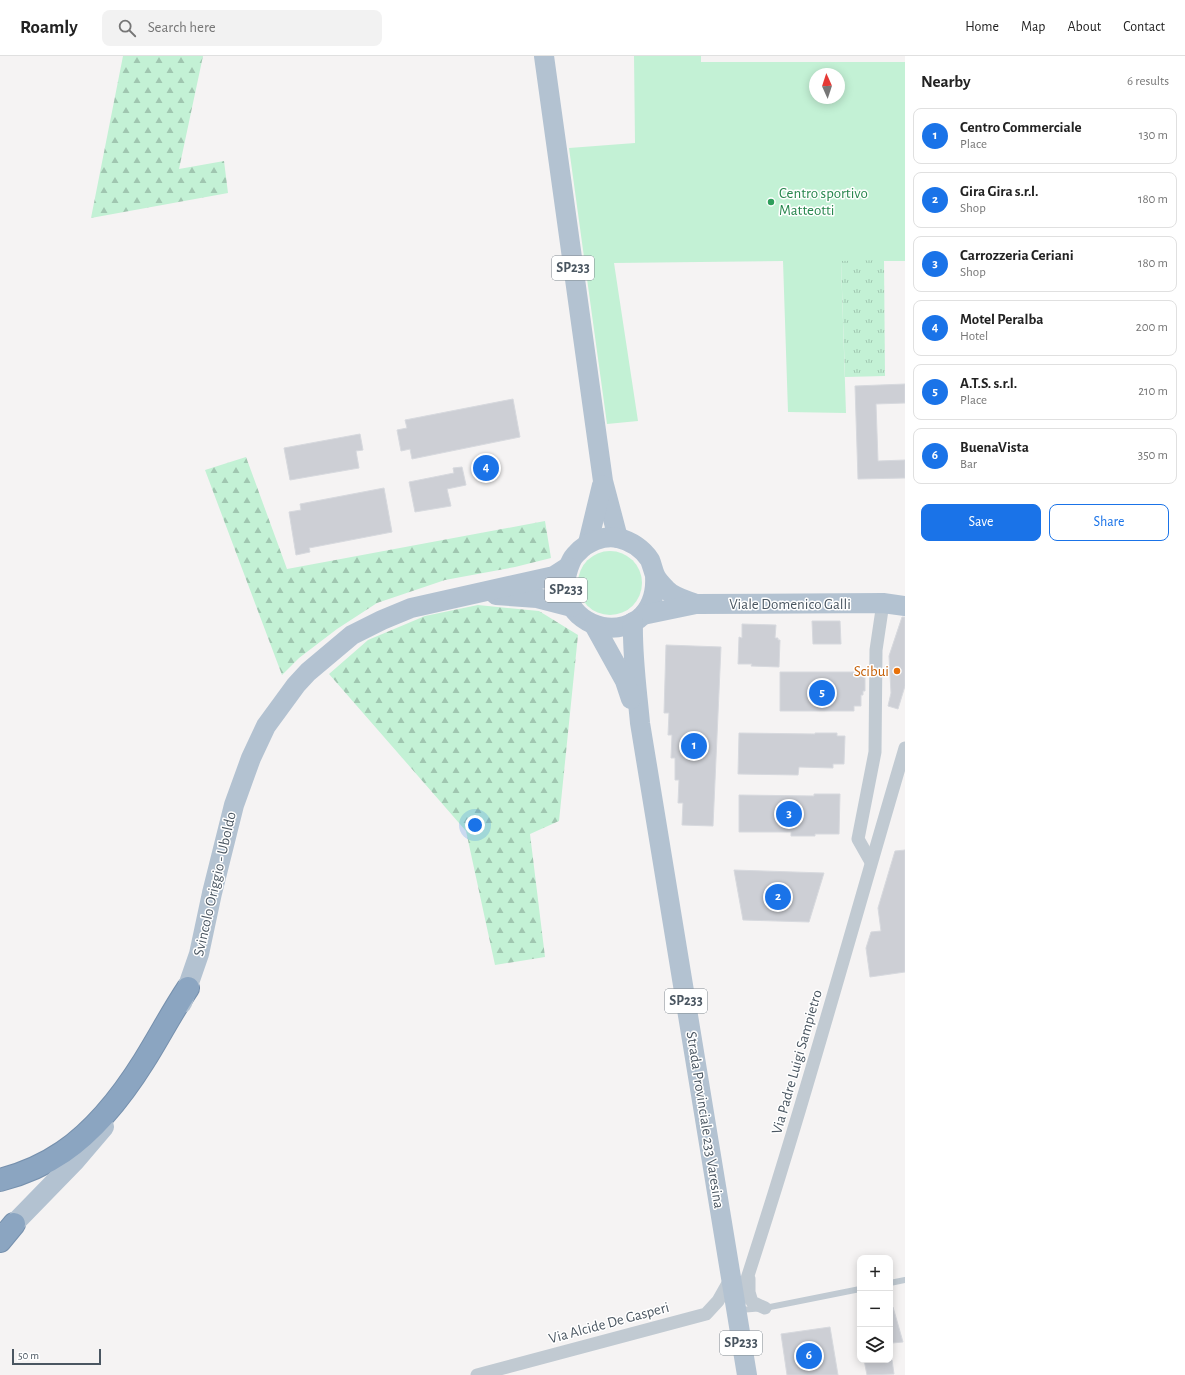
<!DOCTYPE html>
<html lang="en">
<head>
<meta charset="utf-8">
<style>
  :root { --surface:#fff; --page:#f2f2f2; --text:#222; --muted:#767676; --line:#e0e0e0; --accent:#1a73e8 }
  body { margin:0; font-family:"Alegreya Sans",sans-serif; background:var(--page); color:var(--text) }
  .controls { position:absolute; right:12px; bottom:12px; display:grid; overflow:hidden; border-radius:8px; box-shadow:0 2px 10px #0003 }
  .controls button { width:36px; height:36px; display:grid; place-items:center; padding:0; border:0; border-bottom:1px solid var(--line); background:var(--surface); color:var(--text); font:20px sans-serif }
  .compass { position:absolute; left:809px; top:12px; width:36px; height:36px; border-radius:50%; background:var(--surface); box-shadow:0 2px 10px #0003; rotate:357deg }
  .scale { position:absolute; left:12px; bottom:10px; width:89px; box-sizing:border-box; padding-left:4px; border:2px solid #4a5661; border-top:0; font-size:11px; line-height:14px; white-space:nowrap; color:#4a5661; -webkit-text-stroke:3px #fff; paint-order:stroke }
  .you { position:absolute; left:475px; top:769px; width:14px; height:14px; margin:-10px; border:3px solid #fff; border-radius:50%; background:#1a73e8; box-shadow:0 0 0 6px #1a73e833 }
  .badge { display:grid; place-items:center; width:26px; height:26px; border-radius:50%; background:var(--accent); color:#fff; font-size:13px; font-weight:700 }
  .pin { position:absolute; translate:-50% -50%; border:2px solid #fff; box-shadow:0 1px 4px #0006 }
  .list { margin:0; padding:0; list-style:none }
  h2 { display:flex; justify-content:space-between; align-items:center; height:52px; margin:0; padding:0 16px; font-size:17px }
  h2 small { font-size:13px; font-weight:400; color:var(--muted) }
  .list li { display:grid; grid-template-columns:26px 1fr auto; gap:12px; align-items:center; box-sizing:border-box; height:56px; margin:0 8px 8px; padding:0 8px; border:1px solid var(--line); border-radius:8px }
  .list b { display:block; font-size:15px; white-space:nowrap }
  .list p { margin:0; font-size:13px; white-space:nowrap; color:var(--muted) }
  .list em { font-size:13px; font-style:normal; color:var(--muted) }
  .actions { display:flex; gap:8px; padding:12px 16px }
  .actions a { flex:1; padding:9px 0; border:1px solid var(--accent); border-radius:8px; text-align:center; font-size:14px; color:var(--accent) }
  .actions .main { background:var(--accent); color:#fff }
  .icon { flex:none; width:22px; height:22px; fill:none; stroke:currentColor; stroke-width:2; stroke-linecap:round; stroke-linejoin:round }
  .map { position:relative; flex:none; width:905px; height:1319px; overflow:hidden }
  header { display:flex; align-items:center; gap:24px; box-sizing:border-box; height:56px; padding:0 20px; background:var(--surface); border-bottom:1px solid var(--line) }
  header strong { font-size:19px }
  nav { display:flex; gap:22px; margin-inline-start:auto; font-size:14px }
  .search { width:280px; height:36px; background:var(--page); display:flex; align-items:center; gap:10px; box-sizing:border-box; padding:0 14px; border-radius:8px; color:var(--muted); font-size:15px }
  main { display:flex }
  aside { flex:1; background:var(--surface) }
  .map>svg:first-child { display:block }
  .green { fill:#c3f1d5; fill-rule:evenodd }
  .forest { fill:url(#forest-firs) }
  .park { fill:url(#park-tufts) }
  .building { fill:#cdcfd5; stroke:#d7d9de }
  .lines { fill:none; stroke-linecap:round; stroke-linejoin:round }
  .motorway-casing { stroke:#7690ad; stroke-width:24 }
  .service { stroke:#c1cad2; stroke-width:6 }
  .minor { stroke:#c1cad2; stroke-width:13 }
  .primary { stroke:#b3c2d1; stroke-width:20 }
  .motorway { stroke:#8ba5c1; stroke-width:22 }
  .leisure-dot { fill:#2e9e5b; stroke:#fff; stroke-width:1.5 }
  .food-dot { fill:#e8710a; stroke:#fff; stroke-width:1.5 }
  .labels { text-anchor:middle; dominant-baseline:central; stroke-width:3; stroke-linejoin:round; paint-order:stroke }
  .shield { fill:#fff; stroke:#808990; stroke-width:1 }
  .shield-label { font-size:14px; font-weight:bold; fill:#4a5661 }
  .leisure-label { font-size:15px; fill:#27864d; stroke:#fff; text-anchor:start }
  .street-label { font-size:15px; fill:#4a5661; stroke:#fff }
  .food-label { font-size:15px; fill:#c56008; stroke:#fff; text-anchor:end }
</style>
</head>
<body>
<header>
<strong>Roamly</strong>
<div class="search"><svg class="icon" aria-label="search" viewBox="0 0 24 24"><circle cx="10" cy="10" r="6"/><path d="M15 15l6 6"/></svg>Search here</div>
<nav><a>Home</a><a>Map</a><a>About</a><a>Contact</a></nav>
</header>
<main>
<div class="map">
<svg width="905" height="1319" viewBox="0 0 905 1319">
  <defs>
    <pattern id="forest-firs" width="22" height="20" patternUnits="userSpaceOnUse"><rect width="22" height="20" fill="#c3f1d5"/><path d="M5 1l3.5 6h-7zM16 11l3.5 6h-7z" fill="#a0c6b0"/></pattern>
    <pattern id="park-tufts" width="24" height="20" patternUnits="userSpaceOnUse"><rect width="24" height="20" fill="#c3f1d5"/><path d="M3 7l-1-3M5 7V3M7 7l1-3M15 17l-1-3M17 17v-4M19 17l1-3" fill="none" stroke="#a0c6b0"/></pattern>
  </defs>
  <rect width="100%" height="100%" fill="#f5f3f3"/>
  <!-- green -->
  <g class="green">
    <path d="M 634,0 L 701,0 L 701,6 L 905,6 L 905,205 L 841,205 L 846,357 L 788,356 L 783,205 L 614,207 L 638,365 L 607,368 L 569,92 L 635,87 ZM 815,18 L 839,18 L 839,42 L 815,42 Z"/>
    <circle cx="610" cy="527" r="32"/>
  </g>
  <!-- forest -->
  <g class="forest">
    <polygon points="123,0 203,0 179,113 224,105 228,137 91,162"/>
    <polygon points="246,401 287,513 545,465 551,502 515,511 445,524 377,547 337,573 299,602 282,619 205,414"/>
    <polygon points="478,549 539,555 578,579 559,765 530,778 545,901 495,909 466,775 329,618 368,584 425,560"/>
  </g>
  <!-- park -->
  <polygon class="park" points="884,204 885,320 845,321 841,205"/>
  <!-- building -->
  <g class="building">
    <polygon points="905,328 905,347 876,348 878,405 905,404 905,422 858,423 855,330"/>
    <polygon points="513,343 520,381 412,403 410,393 401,395 397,374 407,372 405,364"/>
    <polygon points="360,378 363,394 356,395 359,412 290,424 284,392"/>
    <polygon points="462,411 466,429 447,433 451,450 415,456 409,426 454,417 453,412"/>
    <polygon points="384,432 392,476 309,492 310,496 296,499 289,456 301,454 300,448"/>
    <polygon points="902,561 905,561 905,630 898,653 888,650 891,637 889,600"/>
    <polygon points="812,565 840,565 841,588 813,588"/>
    <polygon points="742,568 776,569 775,582 778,582 778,584 780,584 779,611 751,610 752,608 738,608 739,581 742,582"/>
    <polygon points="666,589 721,591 713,770 682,769 683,747 678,747 679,724 675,724 675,702 671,702 672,679 668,679 669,657 664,657"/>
    <polygon points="780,616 854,616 854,620 865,620 865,635 863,635 863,639 861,639 861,650 854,650 854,655 780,655"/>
    <polygon points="739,677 815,678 815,677 837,677 837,680 845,680 844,708 833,708 833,712 799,711 798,719 738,718"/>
    <polygon points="814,738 840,738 839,778 815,778 815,780 791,780 791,776 739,776 739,739 814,740"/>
    <polygon points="905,794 905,916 870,921 866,892 871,876 881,875 878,852 895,795"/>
    <polygon points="734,814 824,817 809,866 743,864"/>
    <polygon points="890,1251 893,1251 903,1286 892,1287 890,1279"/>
    <polygon points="830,1271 838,1319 787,1319 781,1278"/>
    <polygon points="864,1304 892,1304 894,1318 867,1319"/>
  </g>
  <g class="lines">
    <defs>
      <g id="motorway">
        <path d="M 0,1124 C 23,1118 44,1109 63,1096 C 95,1074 124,1037 144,1005 C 159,981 172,956 188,932"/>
        <polyline points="0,1185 14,1168"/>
      </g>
    </defs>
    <!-- motorway casing -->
    <use href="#motorway" class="motorway-casing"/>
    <!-- service -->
    <g class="service">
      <polyline points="890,1227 905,1224"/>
      <polyline points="740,1254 765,1252 860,1233"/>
    </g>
    <!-- minor -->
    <g class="minor">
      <polyline points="871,806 858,783 875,696 876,594 883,547"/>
      <polyline points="749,1223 749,1236 752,1246 765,1252"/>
      <path d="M 738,1250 C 799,1066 850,878 905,692"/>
      <polyline points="477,1319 706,1258 718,1245 731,1222"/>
    </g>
    <!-- primary -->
    <g class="primary">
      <polyline points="544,0 603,425 618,482"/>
      <polyline points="588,487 602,429"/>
      <path d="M 655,519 C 656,534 653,548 643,559 C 621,581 581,573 569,545 C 566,537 564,530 566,521 C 568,513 570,503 577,497 C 587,486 603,479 618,482 C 631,485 643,493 650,504 C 652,509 653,514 655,519 C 657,524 662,529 666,533 C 673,541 686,544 696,548"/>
      <polyline points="496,539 537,542 572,551"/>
      <polyline points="643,559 696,548 883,547 905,550"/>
      <path d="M 633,566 C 632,600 637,634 640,667 L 747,1319"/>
      <polyline points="594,569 625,625 631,643"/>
      <polyline points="182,947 199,898 212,837 234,749 251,702 266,670 296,629 308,616 352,579 382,564 411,552 554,520 568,511"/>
      <polyline points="3,1179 75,1105 104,1071"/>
    </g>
    <!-- motorway -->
    <use href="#motorway" class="motorway"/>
  </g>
  <!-- markers -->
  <circle class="leisure-dot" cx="771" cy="146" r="4"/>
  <circle class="food-dot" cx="897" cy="615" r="4"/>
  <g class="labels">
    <!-- shield labels -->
    <g class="shield">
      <rect x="552" y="200" width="42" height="24" rx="3"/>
      <rect x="545" y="522" width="42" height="24" rx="3"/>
      <rect x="665" y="933" width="42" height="24" rx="3"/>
      <rect x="720" y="1275" width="42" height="24" rx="3"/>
    </g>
    <g class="shield-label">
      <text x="573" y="212">SP233</text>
      <text x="566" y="534">SP233</text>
      <text x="686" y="945">SP233</text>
      <text x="741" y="1287">SP233</text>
    </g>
    <!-- leisure labels -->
    <g class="leisure-label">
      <text x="779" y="137">Centro sportivo<tspan x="779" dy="17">Matteotti</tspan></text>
    </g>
    <!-- street labels -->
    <g class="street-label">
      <text x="790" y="548">Viale Domenico Galli</text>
      <text transform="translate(215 828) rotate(-77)">Svincolo Origgio - Uboldo</text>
      <text transform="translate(797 1006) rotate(-74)">Via Padre Luigi Sampietro</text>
      <text transform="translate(705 1064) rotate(81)">Strada Provinciale 233 Varesina</text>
      <text transform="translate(609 1267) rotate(-15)">Via Alcide De Gasperi</text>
    </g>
    <!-- food labels -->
    <g class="food-label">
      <text x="889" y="615">Scibui</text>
    </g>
  </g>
</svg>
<div class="controls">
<button>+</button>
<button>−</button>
<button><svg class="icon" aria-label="layers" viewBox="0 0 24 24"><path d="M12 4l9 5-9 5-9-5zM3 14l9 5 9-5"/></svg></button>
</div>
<svg class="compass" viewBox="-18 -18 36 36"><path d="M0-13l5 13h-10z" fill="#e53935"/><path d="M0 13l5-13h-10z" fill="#767676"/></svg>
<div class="scale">50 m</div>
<div class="you"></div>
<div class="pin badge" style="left:694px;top:690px">1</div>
<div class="pin badge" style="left:778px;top:841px">2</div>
<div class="pin badge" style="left:789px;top:758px">3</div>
<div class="pin badge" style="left:486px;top:412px">4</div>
<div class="pin badge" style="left:822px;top:637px">5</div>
<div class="pin badge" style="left:809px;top:1300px">6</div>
</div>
<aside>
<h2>Nearby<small>6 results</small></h2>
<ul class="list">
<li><span class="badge">1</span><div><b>Centro Commerciale</b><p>Place</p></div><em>130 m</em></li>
<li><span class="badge">2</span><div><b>Gira Gira s.r.l.</b><p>Shop</p></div><em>180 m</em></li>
<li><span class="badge">3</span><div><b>Carrozzeria Ceriani</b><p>Shop</p></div><em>180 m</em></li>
<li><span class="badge">4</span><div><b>Motel Peralba</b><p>Hotel</p></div><em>200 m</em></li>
<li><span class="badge">5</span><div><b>A.T.S. s.r.l.</b><p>Place</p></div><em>210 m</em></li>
<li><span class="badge">6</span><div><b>BuenaVista</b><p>Bar</p></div><em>350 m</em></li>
</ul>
<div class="actions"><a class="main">Save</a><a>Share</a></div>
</aside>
</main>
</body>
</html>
